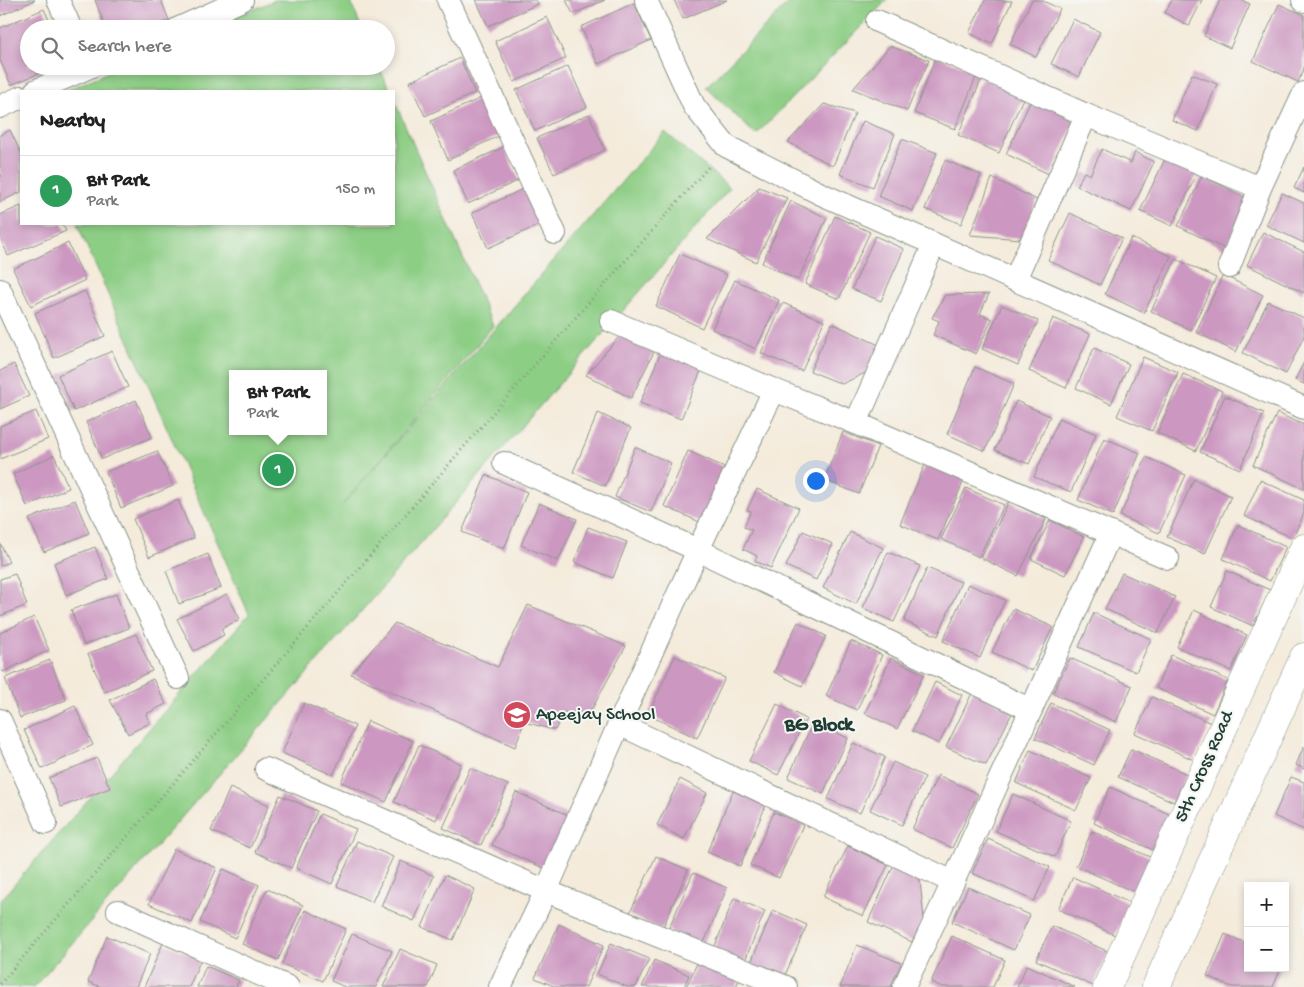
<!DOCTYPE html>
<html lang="en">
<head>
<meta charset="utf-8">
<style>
  :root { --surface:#fff; --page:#f6f6f6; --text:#222; --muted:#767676; --line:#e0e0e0; --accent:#d1495b }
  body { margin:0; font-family:"Gochi Hand",sans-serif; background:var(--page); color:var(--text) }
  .controls { position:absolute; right:15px; bottom:15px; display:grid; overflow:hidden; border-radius:0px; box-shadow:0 2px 8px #0003 }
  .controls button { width:45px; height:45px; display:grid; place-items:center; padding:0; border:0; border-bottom:1px solid var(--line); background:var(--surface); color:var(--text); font:25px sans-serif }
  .you { position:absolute; left:815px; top:480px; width:18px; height:18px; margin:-12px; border:4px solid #fff; border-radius:50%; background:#1a73e8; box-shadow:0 0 0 8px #1a73e833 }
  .badge { display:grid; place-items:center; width:32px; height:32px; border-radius:50%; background:var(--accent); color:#fff; font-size:16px; font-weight:700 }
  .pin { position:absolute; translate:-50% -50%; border:2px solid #fff; box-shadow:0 1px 5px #0006 }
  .popup { position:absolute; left:229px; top:370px; width:98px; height:65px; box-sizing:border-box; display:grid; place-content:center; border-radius:0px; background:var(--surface); filter:drop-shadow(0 1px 4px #0005); font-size:16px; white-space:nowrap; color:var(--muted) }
  .popup b { font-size:19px; color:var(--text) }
  .popup::after { content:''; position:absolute; left:50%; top:100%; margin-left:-10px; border:10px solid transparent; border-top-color:var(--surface) }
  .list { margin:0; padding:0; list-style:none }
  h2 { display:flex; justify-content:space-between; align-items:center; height:65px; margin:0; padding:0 20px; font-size:21px }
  h2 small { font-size:16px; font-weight:400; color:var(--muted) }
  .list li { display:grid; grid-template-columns:32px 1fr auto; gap:15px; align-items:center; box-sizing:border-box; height:70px; padding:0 20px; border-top:1px solid var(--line) }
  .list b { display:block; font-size:19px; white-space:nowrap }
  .list p { margin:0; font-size:16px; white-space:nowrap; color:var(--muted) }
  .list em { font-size:16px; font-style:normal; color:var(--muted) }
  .icon { flex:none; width:28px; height:28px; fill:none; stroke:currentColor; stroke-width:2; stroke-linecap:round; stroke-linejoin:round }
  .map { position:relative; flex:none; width:1304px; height:987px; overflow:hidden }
  .search { position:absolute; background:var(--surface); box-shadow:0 2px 8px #0003; left:20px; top:20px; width:375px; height:55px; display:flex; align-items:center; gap:12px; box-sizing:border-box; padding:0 18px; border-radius:28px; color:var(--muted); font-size:19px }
  .panel { position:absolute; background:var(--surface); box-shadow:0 2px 8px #0003; left:20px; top:90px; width:375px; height:135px; border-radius:0px }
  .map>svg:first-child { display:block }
  .green { fill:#8dce85; stroke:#56865c; fill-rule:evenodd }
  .building { fill:#cc98c1 }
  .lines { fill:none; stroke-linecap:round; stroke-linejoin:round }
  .street-casing { stroke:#8a9488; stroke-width:24 }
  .secondary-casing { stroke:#8a9488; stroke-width:29 }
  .path { stroke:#8a9488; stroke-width:3; stroke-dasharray:1 4; stroke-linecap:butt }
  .street { stroke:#fff; stroke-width:22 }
  .secondary { stroke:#fff; stroke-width:28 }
  .labels { text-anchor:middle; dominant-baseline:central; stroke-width:4; stroke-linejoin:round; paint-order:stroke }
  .poi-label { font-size:19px; fill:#1f3d34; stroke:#f6f6f2; text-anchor:start }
  .street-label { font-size:19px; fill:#1f3d34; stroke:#f6f6f2 }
  .neighbourhood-label { font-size:20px; font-weight:bold; fill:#1f3d34; stroke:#f6f6f2 }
</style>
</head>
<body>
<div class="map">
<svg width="1304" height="987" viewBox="0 0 1304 987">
  <rect width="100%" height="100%" fill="#f6f6f2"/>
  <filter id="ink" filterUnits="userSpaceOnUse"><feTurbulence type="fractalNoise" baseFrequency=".02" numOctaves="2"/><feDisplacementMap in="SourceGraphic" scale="10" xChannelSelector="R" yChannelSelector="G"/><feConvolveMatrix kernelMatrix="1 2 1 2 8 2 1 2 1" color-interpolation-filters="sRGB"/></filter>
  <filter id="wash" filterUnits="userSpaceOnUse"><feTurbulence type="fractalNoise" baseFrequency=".0096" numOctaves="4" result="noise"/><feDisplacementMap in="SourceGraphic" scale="20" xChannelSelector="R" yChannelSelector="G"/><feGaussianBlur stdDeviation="1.12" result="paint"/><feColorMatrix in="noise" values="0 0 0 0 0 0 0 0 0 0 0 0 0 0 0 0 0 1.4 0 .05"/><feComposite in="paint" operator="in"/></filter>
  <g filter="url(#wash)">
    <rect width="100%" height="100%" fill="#f4ebdb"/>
    <!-- green -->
    <g class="green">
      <polygon points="275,0 350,0 362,29 209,29"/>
      <polygon points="791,0 887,0 756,135 706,87"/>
      <polygon points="122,66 379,66 390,91 65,91"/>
      <path d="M 394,100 L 493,326 L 343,504 L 665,132 L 730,188 L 34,987 L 0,987 L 0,901 L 249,614 L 77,224 L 394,224 ZM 233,374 L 323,374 L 323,431 L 233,431 Z"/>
    </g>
    <g id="blocks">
      <!-- building -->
      <g class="building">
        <polygon points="0,0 35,0 0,16"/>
        <polygon points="95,0 161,0 169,20 147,29 106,29"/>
        <polygon points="476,0 536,0 538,4 488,26"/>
        <polygon points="566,0 605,0 573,14"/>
        <polygon points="674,0 727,0 683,19"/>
        <polygon points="985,0 1012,1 992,44 969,33"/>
        <polygon points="1032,0 1041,0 1060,9 1036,57 1010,44"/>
        <polygon points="1172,0 1202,0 1189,26 1165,13"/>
        <polygon points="1220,0 1241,0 1250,4 1230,48 1204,36"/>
        <polygon points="634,3 651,40 598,64 581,27"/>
        <polygon points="1279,4 1304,15 1304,69 1298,82 1253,61"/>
        <polygon points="44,9 53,29 29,29 29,66 39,66 42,72 11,85 0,60 0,28"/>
        <polygon points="547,17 566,58 514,82 495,41"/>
        <polygon points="1073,19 1100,32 1079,77 1051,64"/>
        <polygon points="890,46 929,60 907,111 853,89"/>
        <polygon points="936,56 978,72 955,129 914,113"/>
        <polygon points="460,58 475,93 425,116 409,82"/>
        <polygon points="568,66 587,107 535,131 516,90"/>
        <polygon points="1192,74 1217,84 1198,131 1172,120"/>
        <polygon points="982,78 1024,96 999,153 958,135"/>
        <polygon points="483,97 501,135 448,160 431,121"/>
        <polygon points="1032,98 1076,119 1051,175 1006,154"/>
        <polygon points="824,104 855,113 833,166 788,142"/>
        <polygon points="589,114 605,150 554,174 537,138"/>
        <polygon points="863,121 895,134 873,187 840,174"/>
        <polygon points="10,130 21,153 21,192 0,202 0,177 2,176 0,172 0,135"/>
        <polygon points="902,139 937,153 913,211 878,196"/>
        <polygon points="504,147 519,180 468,204 453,170"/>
        <polygon points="1102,149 1131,163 1135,152 1154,162 1131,211 1077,186 1084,172 1090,175"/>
        <polygon points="1165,159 1197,174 1172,226 1140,211"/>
        <polygon points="945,160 981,175 961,224 925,209"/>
        <polygon points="1304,167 1304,193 1294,188"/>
        <polygon points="1202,176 1249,199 1225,249 1178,226"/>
        <polygon points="992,178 1037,200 1022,239 970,235"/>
        <polygon points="759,187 787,198 756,262 707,239"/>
        <polygon points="525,188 541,224 488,248 472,213"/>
        <polygon points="1282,193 1304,203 1304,243 1266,225"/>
        <polygon points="791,201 827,218 798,280 762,263"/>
        <polygon points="21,206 21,224 62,224 66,231 8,256 0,237 0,215"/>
        <polygon points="1070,213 1122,238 1100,285 1048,260"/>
        <polygon points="835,216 870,232 839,299 805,284"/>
        <polygon points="1263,232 1304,252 1304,293 1247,265"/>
        <polygon points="875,236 904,249 881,301 852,289"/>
        <polygon points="1131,238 1171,256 1144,313 1105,294"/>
        <polygon points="68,243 85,280 31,306 13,269"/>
        <polygon points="680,254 727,275 702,328 656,306"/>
        <polygon points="1176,259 1216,278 1191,330 1151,311"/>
        <polygon points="1223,275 1263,295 1236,352 1196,332"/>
        <polygon points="735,280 779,300 756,349 712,329"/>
        <polygon points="85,291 105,336 54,358 35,313"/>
        <polygon points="989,294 980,314 992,319 976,354 933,335 939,321 932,318 945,295"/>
        <polygon points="1268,301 1304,318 1304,336 1286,374 1243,353"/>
        <polygon points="783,303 824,321 802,371 761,353"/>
        <polygon points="1002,305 1038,321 1018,365 982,349"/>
        <polygon points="1053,318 1090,334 1066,388 1029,371"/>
        <polygon points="832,323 883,347 865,373 842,384 810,371"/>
        <polygon points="623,332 657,346 631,398 586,375"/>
        <polygon points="1094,348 1129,364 1111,404 1076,388"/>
        <polygon points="662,349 703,366 681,419 640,403"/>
        <polygon points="112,351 128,387 74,411 58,375"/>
        <polygon points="1143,357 1178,372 1152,431 1117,416"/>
        <polygon points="1304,362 1304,384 1295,380"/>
        <polygon points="14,364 29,396 0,409 0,371"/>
        <polygon points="975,367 1014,384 985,451 947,434"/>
        <polygon points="1183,374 1222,391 1196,451 1157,433"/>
        <polygon points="1225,396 1264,413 1240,469 1200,452"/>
        <polygon points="136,400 152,437 102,459 86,422"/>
        <polygon points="1016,401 1050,416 1029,464 995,450"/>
        <polygon points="36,411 48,439 0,459 0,426"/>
        <polygon points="598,413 631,428 605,486 573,472"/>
        <polygon points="1277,413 1304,425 1304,489 1253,465"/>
        <polygon points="1059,418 1096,434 1071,492 1034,477"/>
        <polygon points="843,432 878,446 859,494 824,480"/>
        <polygon points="1104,438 1140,453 1113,515 1078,500"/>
        <polygon points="635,447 671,463 651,512 615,497"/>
        <polygon points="157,451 173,486 121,508 106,472"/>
        <polygon points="688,451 729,469 704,524 664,506"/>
        <polygon points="54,455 69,488 27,506 13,474"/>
        <polygon points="1146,457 1186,475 1159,533 1120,516"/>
        <polygon points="926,462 965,478 938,540 900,524"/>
        <polygon points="486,475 527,492 504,549 462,532"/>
        <polygon points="1194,479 1231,496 1205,554 1167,537"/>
        <polygon points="1260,480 1304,500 1304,513 1293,538 1244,516"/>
        <polygon points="966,488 1004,505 979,557 941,539"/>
        <polygon points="757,489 799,508 771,568 755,561 757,556 743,549 752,530 744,527 751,511 747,510"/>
        <polygon points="75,500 89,533 44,552 29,519"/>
        <polygon points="178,500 194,538 149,557 133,519"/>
        <polygon points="1009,501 1046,519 1018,576 981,558"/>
        <polygon points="539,503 577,519 558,561 521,545"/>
        <polygon points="1050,520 1084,537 1065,575 1031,559"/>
        <polygon points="1238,525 1286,547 1270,581 1223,559"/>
        <polygon points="588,527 627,542 613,578 574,562"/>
        <polygon points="803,531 833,544 816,580 786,566"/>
        <polygon points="850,532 883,548 856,604 823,588"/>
        <polygon points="0,543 9,562 0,566"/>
        <polygon points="95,547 108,579 66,595 54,563"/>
        <polygon points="888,552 920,566 894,622 863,608"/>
        <polygon points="208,554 221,588 179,604 166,571"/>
        <polygon points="927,568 961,582 938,636 904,621"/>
        <polygon points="1227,571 1270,590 1253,626 1211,607"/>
        <polygon points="1122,573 1175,597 1158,633 1105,609"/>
        <polygon points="15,574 27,605 0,616 0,579"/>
        <polygon points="968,584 1005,600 980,658 943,641"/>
        <polygon points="116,594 129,628 84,645 71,610"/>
        <polygon points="227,594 240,619 221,629 224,635 194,651 177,619"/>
        <polygon points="528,605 626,646 586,720 564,712 555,730 524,722 515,747 351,674 395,623 498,667"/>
        <polygon points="1013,609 1053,627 1032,671 992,652"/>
        <polygon points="1194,610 1247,635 1231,671 1177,647"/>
        <polygon points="1094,613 1151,639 1136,672 1079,647"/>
        <polygon points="34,617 49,650 3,672 0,666 0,633"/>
        <polygon points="798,622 826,636 802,686 774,672"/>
        <polygon points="136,634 152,671 104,692 88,654"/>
        <polygon points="851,641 882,655 857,710 826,696"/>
        <polygon points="1171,655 1228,680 1213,714 1156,688"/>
        <polygon points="675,656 725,678 697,738 648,715"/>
        <polygon points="891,658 924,674 897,729 865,713"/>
        <polygon points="1070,658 1132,686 1116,722 1053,693"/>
        <polygon points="50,660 66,700 20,718 5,678"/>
        <polygon points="153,679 166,704 146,714 150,723 128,734 110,700"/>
        <polygon points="935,682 962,695 939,744 912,731"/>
        <polygon points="973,691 1013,711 986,765 946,747"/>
        <polygon points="1152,697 1211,723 1194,760 1135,733"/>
        <polygon points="304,703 355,726 333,775 282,753"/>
        <polygon points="1051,703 1110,730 1094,765 1035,738"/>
        <polygon points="777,704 806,719 778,775 749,761"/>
        <polygon points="75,706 93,745 42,769 24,730"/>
        <polygon points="368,721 413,741 386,802 341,782"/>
        <polygon points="813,722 848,738 823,794 788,778"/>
        <polygon points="853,743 885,757 860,813 828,799"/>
        <polygon points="419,745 461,764 436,820 394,802"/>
        <polygon points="1304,746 1304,769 1296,765"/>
        <polygon points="1131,749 1187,774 1174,802 1118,777"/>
        <polygon points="1030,750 1091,778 1076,810 1016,783"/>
        <polygon points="97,758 110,788 61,807 49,778"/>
        <polygon points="893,762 925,777 902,825 870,810"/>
        <polygon points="470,768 508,785 481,845 443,828"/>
        <polygon points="938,775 978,794 952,848 912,829"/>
        <polygon points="1291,777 1304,782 1304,830 1274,816"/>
        <polygon points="680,779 707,793 684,839 657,825"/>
        <polygon points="1110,787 1169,814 1153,850 1094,823"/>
        <polygon points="230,788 269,805 250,848 211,831"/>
        <polygon points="733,791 766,805 740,866 707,852"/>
        <polygon points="516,792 572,817 548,870 492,845"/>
        <polygon points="1013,794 1071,821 1055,857 996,831"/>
        <polygon points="280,795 317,811 291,868 255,852"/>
        <polygon points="774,812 803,825 779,878 750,865"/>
        <polygon points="320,814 356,829 332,884 296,868"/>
        <polygon points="1092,831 1150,857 1134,892 1076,866"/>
        <polygon points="988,839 1050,867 1034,901 972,873"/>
        <polygon points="357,841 393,857 372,902 337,886"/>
        <polygon points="848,846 888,865 863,916 823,897"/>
        <polygon points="174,849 217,868 192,923 149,904"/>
        <polygon points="656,856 688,870 662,929 629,915"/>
        <polygon points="896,860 919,872 924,919 912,942 868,922"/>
        <polygon points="401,861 434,876 414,921 381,906"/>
        <polygon points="223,869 259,885 235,938 200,922"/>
        <polygon points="693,873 727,888 703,945 668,930"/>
        <polygon points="445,875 475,889 453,940 422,927"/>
        <polygon points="1073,877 1130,903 1115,935 1058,909"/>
        <polygon points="968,887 1030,915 1014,950 952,922"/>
        <polygon points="267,889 303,905 278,960 242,944"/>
        <polygon points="734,898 765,911 744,963 713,951"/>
        <polygon points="305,910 346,929 323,981 282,964"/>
        <polygon points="773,910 807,925 782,982 749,967"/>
        <polygon points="559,924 604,945 586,987 556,987 535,978"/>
        <polygon points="1052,926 1109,952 1093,986 1036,960"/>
        <polygon points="352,934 392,951 376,987 345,987 331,981"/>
        <polygon points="1225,934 1248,944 1248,968 1281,968 1273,987 1232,987 1207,976"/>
        <polygon points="107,936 150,954 136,987 101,987 88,982"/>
        <polygon points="952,936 1005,960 993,987 942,987 931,982"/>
        <polygon points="163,943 201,959 189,987 144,987"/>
        <polygon points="611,943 649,959 636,987 627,987 597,974"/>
        <polygon points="857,945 901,963 891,987 840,987"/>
        <polygon points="400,949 437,965 428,987 383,987"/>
        <polygon points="700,957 741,975 736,987 686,987"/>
        <polygon points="654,960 689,975 684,987 642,987"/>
        <polygon points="1027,965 1075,987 1017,987"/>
        <polygon points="206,966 239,980 236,987 197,987"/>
      </g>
    </g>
  </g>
  <g filter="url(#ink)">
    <use href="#blocks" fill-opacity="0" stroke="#8a9488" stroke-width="1"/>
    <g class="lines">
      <defs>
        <g id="street">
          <polyline points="58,0 71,29"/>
          <polyline points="448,0 555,233"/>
          <polyline points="646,0 694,106 726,146 821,194 1304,408"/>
          <polyline points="1303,0 1304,1"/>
          <polyline points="877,21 1086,115 1260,188"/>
          <polyline points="177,29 242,0"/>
          <polyline points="35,91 92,66"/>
          <polyline points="0,107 21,97"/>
          <polyline points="1229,267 1260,188 1304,93"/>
          <polyline points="1015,280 1086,115"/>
          <polyline points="0,290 178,678"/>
          <polyline points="611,321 774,390 856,423 1168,558"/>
          <polyline points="856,423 934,244"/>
          <polyline points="504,463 698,550 1031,710"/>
          <polyline points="0,720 46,823"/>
          <polyline points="619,724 953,882"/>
          <polyline points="266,769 546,891 786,987"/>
          <polyline points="118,911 288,987"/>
          <polyline points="500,987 546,891 619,724 698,550 774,390"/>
          <polyline points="904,987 953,882 1111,533"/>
        </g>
        <g id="secondary">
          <polyline points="1107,987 1304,548"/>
          <polyline points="1156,987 1304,657"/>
        </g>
      </defs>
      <!-- street casing -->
      <use href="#street" class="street-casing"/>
      <!-- secondary casing -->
      <use href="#secondary" class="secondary-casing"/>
      <!-- path -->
      <polyline class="path" points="0,984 597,293 711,164"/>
      <!-- street -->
      <use href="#street" class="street"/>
      <!-- secondary -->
      <use href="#secondary" class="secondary"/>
    </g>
  </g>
  <!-- icons -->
  <defs>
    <symbol id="school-disc" viewBox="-11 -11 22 22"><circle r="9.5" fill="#d1495b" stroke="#f6f6f2"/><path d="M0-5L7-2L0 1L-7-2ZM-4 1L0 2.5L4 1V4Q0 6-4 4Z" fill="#fff"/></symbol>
  </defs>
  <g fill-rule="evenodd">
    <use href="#school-disc" x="501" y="699" width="32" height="32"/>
  </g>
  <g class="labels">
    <!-- poi labels -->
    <g class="poi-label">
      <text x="536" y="715">Apeejay School</text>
    </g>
    <!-- street labels -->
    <g class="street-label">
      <text transform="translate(1205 767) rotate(-66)">5th Cross Road</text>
    </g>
    <!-- neighbourhood labels -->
    <g class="neighbourhood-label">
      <text x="819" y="726">BG Block</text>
    </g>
  </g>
</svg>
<div class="controls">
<button>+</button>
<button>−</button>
</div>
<div class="you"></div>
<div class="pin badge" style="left:278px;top:470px;background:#2e9e5b">1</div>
<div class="popup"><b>BH Park</b>Park</div>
<div class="search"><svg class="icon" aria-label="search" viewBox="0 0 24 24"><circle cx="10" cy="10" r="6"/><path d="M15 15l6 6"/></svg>Search here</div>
<section class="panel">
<h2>Nearby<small></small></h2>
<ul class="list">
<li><span class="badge" style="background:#2e9e5b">1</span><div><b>BH Park</b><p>Park</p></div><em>150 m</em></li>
</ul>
</section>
</div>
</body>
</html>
